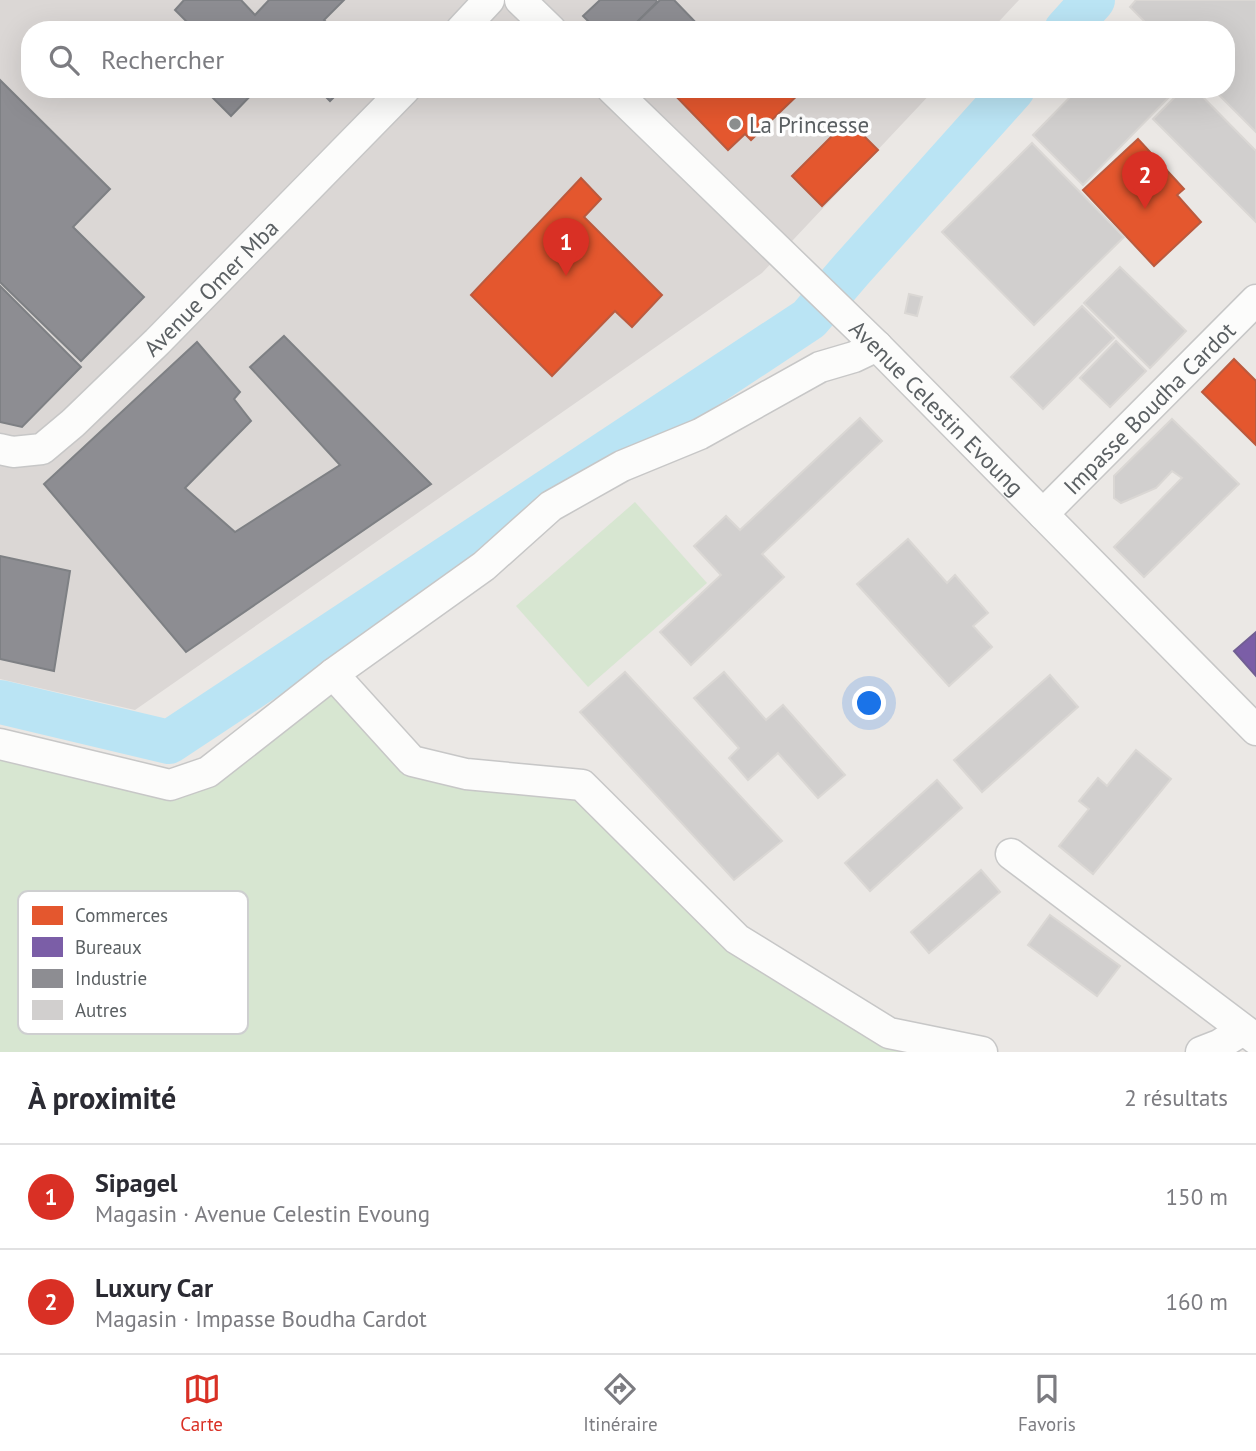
<!DOCTYPE html>
<html lang="fr">
<head>
<meta charset="utf-8">
<style>
  :root { --surface:#fff; --page:#f2f2f3; --text:#2b2b33; --muted:#7c7c81; --line:#e1e1e2; --accent:#d93025 }
  body { margin:0; font-family:"PT Sans",sans-serif; background:var(--page); color:var(--text) }
  .you { position:absolute; left:870px; top:704px; width:24px; height:24px; margin:-18px; border:5px solid #fff; border-radius:50%; background:#1a73e8; box-shadow:0 0 0 10px #1a73e833 }
  .badge { display:grid; place-items:center; width:46px; height:46px; border-radius:50%; background:var(--accent); color:#fff; font-size:23px; font-weight:700 }
  .pin { position:absolute; translate:-50% -58px; filter:drop-shadow(0 2px 4px #0008) }
  .pin::after { content:''; position:absolute; top:37px; width:24px; height:21px; background:inherit; clip-path:polygon(0 0,100% 0,50% 100%) }
  .list { margin:0; padding:0; list-style:none }
  h2 { display:flex; justify-content:space-between; align-items:center; height:91px; margin:0; padding:0 28px; font-size:30px }
  h2 small { font-size:23px; font-weight:400; color:var(--muted) }
  .list li { display:grid; grid-template-columns:46px 1fr auto; gap:21px; align-items:center; box-sizing:border-box; height:105px; padding:0 28px; border-top:2px solid var(--line) }
  .list b { display:block; font-size:26px; white-space:nowrap }
  .list p { margin:0; font-size:23px; white-space:nowrap; color:var(--muted) }
  .list em { font-size:23px; font-style:normal; color:var(--muted) }
  .icon { flex:none; width:38px; height:38px; fill:none; stroke:currentColor; stroke-width:2; stroke-linecap:round; stroke-linejoin:round }
  .map { position:relative; flex:none; width:1256px; height:1052px; overflow:hidden }
  .search { position:absolute; background:var(--surface); box-shadow:0 7px 28px #0002; left:21px; right:21px; top:21px; height:77px; display:flex; align-items:center; gap:18px; box-sizing:border-box; padding:0 24px; border-radius:28px; color:var(--muted); font-size:26px }
  .sheet { height:301px; background:var(--surface) }
  nav { display:flex; justify-content:space-around; align-items:center; box-sizing:border-box; height:98px; border-top:2px solid var(--line); background:var(--surface); font-size:19px; color:var(--muted) }
  nav a { display:grid; justify-items:center; gap:4px }
  nav .on { color:var(--accent) }
  .map>svg:first-child { display:block }
  .industrial { fill:#dbd7d5 }
  .green { fill:#d7e6d1 }
  .shops { fill:#e4572e; stroke:#bb5a3e; stroke-width:2 }
  .offices { fill:#7b5ea7; stroke:#715f93; stroke-width:2 }
  .industry { fill:#8d8d92; stroke:#7e8084; stroke-width:2 }
  .lines { fill:none; stroke-linecap:round; stroke-linejoin:round }
  .river { stroke:#bae4f4; stroke-width:44 }
  .building { fill:#d1cfce; stroke:#dad7d4; stroke-width:2 }
  .minor-casing { stroke:#c7c7c7; stroke-width:33 }
  .minor { stroke:#fcfcfb; stroke-width:30 }
  .poi-dot { fill:#8d9090; stroke:#fff; stroke-width:2.5 }
  .labels { text-anchor:middle; dominant-baseline:central; stroke-width:7; stroke-linejoin:round; paint-order:stroke }
  .poi-label { font-size:23px; fill:#5b6063; stroke:#fff; text-anchor:start }
  .street-label { font-size:23px; fill:#5b6063; stroke:#fff }
  .key { fill:#fff; stroke:#cecfd0; stroke-width:2 }
  .key-label { font-size:19px; fill:#5b6063 }
</style>
</head>
<body>
<div class="map">
<svg width="1256" height="1052" viewBox="0 0 1256 1052">
  <rect width="100%" height="100%" fill="#ebe8e5"/>
  <!-- industrial -->
  <polygon class="industrial" points="0,0 1019,0 991,30 30,30 30,89 935,89 762,273 135,710 0,679"/>
  <!-- green -->
  <g class="green">
    <polygon points="635,502 707,583 588,687 516,606"/>
    <polygon points="333,674 412,761 582,785 737,939 889,1033 961,1052 0,1052 0,744 170,785"/>
  </g>
  <!-- shops -->
  <g class="shops">
    <polygon points="669,89 804,89 751,140 745,134 728,150"/>
    <polygon points="848,120 878,150 822,206 792,176"/>
    <polygon points="1138,139 1184,189 1177,195 1201,222 1154,266 1083,190"/>
    <polygon points="581,178 601,199 584,217 662,295 632,327 615,311 552,376 471,295"/>
    <polygon points="1234,359 1256,381 1256,445 1202,392"/>
  </g>
  <!-- offices -->
  <polygon class="offices" points="1256,632 1256,676 1234,651"/>
  <!-- industry -->
  <g class="industry">
    <polygon points="184,0 241,0 255,15 269,0 344,0 324,20 334,30 195,30 175,10"/>
    <polygon points="600,0 656,0 657,2 635,24 640,30 597,30 583,16"/>
    <polygon points="660,0 674,0 703,30 640,30 635,24"/>
    <polygon points="0,80 110,189 73,227 144,297 81,361 0,282"/>
    <polygon points="204,89 257,89 231,116"/>
    <polygon points="318,89 342,89 330,101"/>
    <polygon points="0,286 81,367 22,427 0,422"/>
    <polygon points="284,336 431,484 186,652 44,484 197,342 240,392 234,399 251,421 185,488 235,532 340,465 250,367"/>
    <polygon points="0,556 70,571 54,671 0,659"/>
  </g>
  <g class="lines">
    <!-- river -->
    <g class="river">
      <polyline points="1066,30 1093,0"/>
      <polyline points="0,702 169,742 809,319 851,270 1013,89"/>
    </g>
  </g>
  <!-- building -->
  <g class="building">
    <polygon points="1136,0 1256,0 1256,132 1213,89 1226,89 1226,30 1153,30 1130,7"/>
    <polygon points="1078,89 1177,89 1083,185 1033,135"/>
    <polygon points="1183,89 1195,89 1256,151 1256,222 1153,119"/>
    <polygon points="1032,143 1124,237 1034,325 942,232"/>
    <polygon points="1120,267 1186,331 1150,368 1084,303"/>
    <polygon points="909,294 922,297 917,316 905,313"/>
    <polygon points="1082,306 1114,338 1043,409 1011,377"/>
    <polygon points="1116,341 1146,371 1110,407 1080,378"/>
    <polygon points="860,418 882,441 762,554 784,577 691,665 660,632 721,575 694,546 726,516 740,530"/>
    <polygon points="1172,419 1239,484 1144,577 1114,547 1182,478 1172,471 1156,488 1121,503 1114,498 1114,476"/>
    <polygon points="908,539 947,583 955,575 988,613 973,626 992,647 949,686 857,584"/>
    <polygon points="625,672 782,841 734,880 580,712"/>
    <polygon points="724,672 766,720 783,705 845,775 818,798 778,753 748,780 729,758 739,748 694,698"/>
    <polygon points="1050,675 1078,707 982,792 954,760"/>
    <polygon points="1136,750 1171,779 1093,874 1059,846 1089,809 1079,801 1098,778 1107,786"/>
    <polygon points="937,780 962,808 870,891 845,863"/>
    <polygon points="981,870 1000,892 929,953 911,932"/>
    <polygon points="1050,915 1120,966 1097,996 1028,945"/>
  </g>
  <g class="lines">
    <defs>
      <g id="minor">
        <polyline points="520,0 551,30"/>
        <polyline points="461,30 489,0"/>
        <path id="s1" d="M 612,89 L 877,346 L 1256,730"/>
        <path id="s2" d="M 0,449 L 13,452 L 42,449 L 73,423 L 157,342 L 405,89"/>
        <path id="s3" d="M 1043,514 L 1256,300"/>
        <polyline points="333,674 412,761 466,774 582,785 737,939 889,1033 982,1052"/>
        <polyline points="0,744 170,785 208,772 333,674 484,566 551,506 622,466 700,434 820,367 854,357 877,346"/>
        <polyline points="1011,854 1256,1039"/>
        <polyline points="1201,1052 1219,1045 1243,1030"/>
      </g>
    </defs>
    <!-- minor casing -->
    <use href="#minor" class="minor-casing"/>
    <!-- minor -->
    <use href="#minor" class="minor"/>
  </g>
  <!-- markers -->
  <circle class="poi-dot" cx="735" cy="124" r="7"/>
  <g class="labels">
    <!-- poi labels -->
    <g class="poi-label">
      <text x="749" y="124">La Princesse</text>
    </g>
    <!-- street labels -->
    <g class="street-label">
      <text stroke="none"><textPath href="#s2" startOffset="276">Avenue Omer Mba</textPath></text>
      <text stroke="none"><textPath href="#s1" startOffset="455">Avenue Celestin Evoung</textPath></text>
      <text stroke="none"><textPath href="#s3" startOffset="150">Impasse Boudha Cardot</textPath></text>
    </g>
  </g>
  <!-- legend -->
  <rect x="18" y="891" width="230" height="143" rx="10" class="key"/>
  <rect x="32" y="906" width="31" height="19" fill="#e4572e"/>
  <rect x="32" y="937" width="31" height="20" fill="#7b5ea7"/>
  <rect x="32" y="969" width="31" height="19" fill="#8d8d92"/>
  <rect x="32" y="1000" width="31" height="20" fill="#d1cfce"/>
  <g class="key-label">
    <text x="75" y="922">Commerces</text>
    <text x="75" y="954">Bureaux</text>
    <text x="75" y="985">Industrie</text>
    <text x="75" y="1017">Autres</text>
  </g>
</svg>
<div class="you"></div>
<div class="pin badge" style="left:566px;top:276px">1</div>
<div class="pin badge" style="left:1145px;top:209px">2</div>
<div class="search"><svg class="icon" aria-label="search" viewBox="0 0 24 24"><circle cx="10" cy="10" r="6"/><path d="M15 15l6 6"/></svg>Rechercher</div>
</div>
<section class="sheet">
<h2>À proximité<small>2 résultats</small></h2>
<ul class="list">
<li><span class="badge">1</span><div><b>Sipagel</b><p>Magasin · Avenue Celestin Evoung</p></div><em>150 m</em></li>
<li><span class="badge">2</span><div><b>Luxury Car</b><p>Magasin · Impasse Boudha Cardot</p></div><em>160 m</em></li>
</ul>
</section>
<nav>
<a class="on"><svg class="icon" aria-label="map" viewBox="0 0 24 24"><path d="M3 6l6-2 6 2 6-2v14l-6 2-6-2-6 2zM9 4v14M15 6v14"/></svg>Carte</a>
<a><svg class="icon" aria-label="directions" viewBox="0 0 24 24"><path d="M12 3l9 9-9 9-9-9zM9 14v-3h6M13 9l2 2-2 2"/></svg>Itinéraire</a>
<a><svg class="icon" aria-label="saved" viewBox="0 0 24 24"><path d="M7 4h10v16l-5-4-5 4z"/></svg>Favoris</a>
</nav>
</body>
</html>
